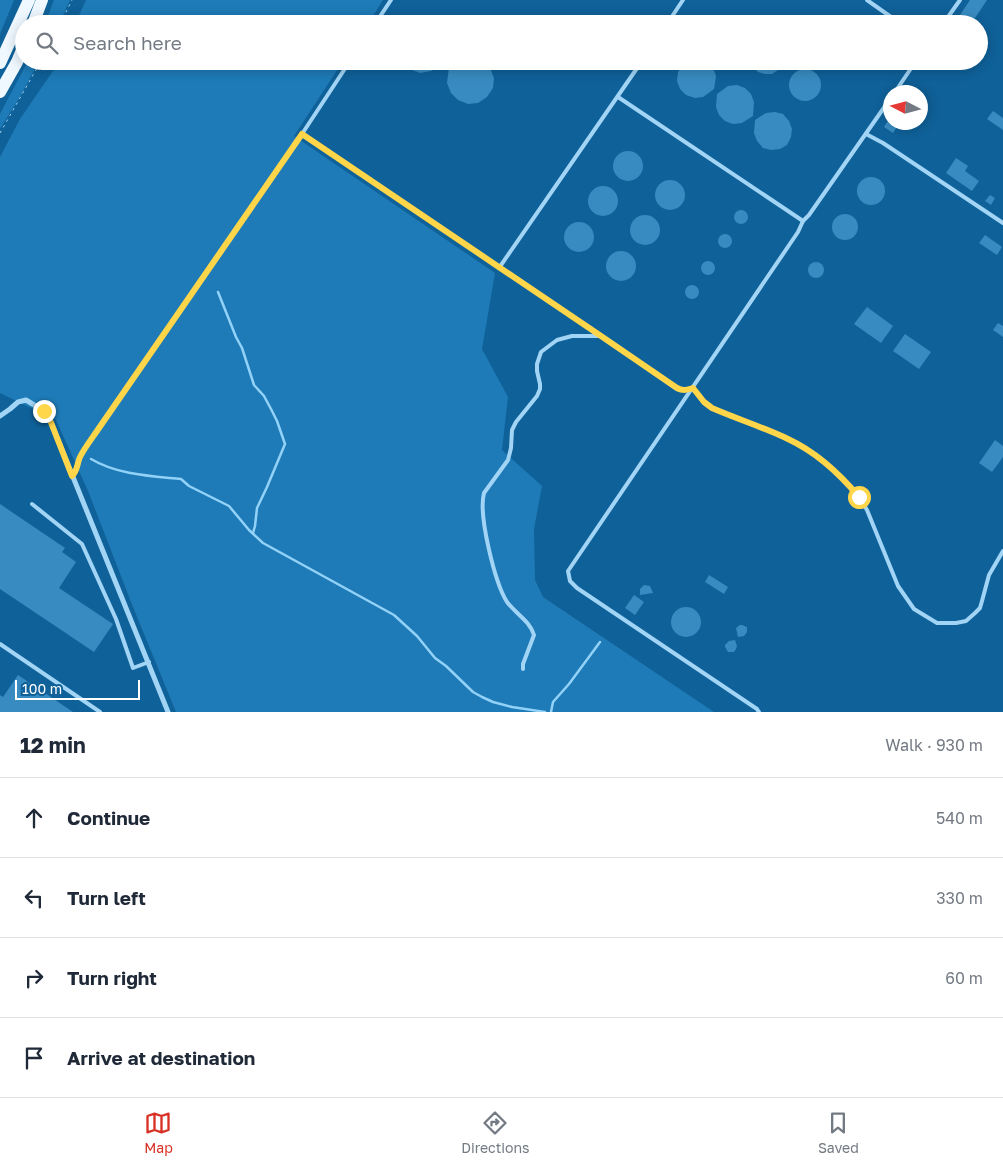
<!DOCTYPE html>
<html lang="en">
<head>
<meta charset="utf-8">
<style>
  :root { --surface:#fff; --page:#f2f2f3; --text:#1f2937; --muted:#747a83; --line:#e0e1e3; --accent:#d93025 }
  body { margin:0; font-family:"Golos Text",sans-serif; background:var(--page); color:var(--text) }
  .compass { position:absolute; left:883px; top:85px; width:45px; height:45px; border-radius:50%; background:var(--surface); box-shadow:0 2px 12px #0003; rotate:276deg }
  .scale { position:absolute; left:15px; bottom:12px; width:125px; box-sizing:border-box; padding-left:5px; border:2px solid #fff; border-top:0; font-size:14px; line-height:18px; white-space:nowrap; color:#fff; -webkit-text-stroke:4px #0f6199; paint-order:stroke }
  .stop { position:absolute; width:15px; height:15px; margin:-11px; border:4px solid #ffd54a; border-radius:50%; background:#fff }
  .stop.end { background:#ffd54a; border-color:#fff; box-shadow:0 1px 5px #0008 }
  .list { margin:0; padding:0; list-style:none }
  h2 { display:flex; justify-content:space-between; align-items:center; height:65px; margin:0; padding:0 20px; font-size:21px }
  h2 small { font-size:16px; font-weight:400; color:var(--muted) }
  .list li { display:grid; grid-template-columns:32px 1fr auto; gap:15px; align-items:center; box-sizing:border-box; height:80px; padding:0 20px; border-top:1px solid var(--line) }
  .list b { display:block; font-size:19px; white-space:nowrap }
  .list em { font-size:16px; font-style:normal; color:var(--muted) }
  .icon { flex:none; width:28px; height:28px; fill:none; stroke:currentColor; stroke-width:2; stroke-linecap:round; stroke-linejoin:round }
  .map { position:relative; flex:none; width:1003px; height:712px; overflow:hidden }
  .search { position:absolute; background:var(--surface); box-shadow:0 2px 12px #0003; left:15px; right:15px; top:15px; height:55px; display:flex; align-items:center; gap:12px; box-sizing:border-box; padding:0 18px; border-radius:28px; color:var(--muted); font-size:19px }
  .sheet { height:385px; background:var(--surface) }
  nav { display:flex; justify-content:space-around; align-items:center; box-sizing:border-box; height:70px; border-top:1px solid var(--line); background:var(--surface); font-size:14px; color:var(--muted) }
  nav a { display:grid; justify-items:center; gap:2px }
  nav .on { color:var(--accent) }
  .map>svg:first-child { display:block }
  .green { fill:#1e7bb7 }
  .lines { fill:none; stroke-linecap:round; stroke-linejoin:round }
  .stream { stroke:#92d2f8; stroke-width:2.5 }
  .building { fill:#388bc1 }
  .path { stroke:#a1d4f5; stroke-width:1; stroke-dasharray:2.5 4; stroke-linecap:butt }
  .service { stroke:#a1d4f5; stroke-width:4 }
  .minor { stroke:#a1d4f5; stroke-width:5 }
  .primary { stroke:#eff8ff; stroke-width:12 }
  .route { stroke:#ffd54a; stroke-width:6 }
</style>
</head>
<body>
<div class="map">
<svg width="1003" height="712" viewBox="0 0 1003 712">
  <rect width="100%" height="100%" fill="#0f6199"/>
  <!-- green -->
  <g class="green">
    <polygon points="0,0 14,0 0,34"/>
    <polygon points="54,0 70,0 59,24 45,24"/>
    <polygon points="86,0 383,0 368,24 75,24"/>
    <polygon points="28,61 39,61 21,95 0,129 0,114"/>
    <polygon points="58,61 343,61 294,136 495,273 482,349 508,397 502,450 542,486 534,529 535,580 543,597 714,712 176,712 133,607 88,491 56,420 0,393 0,157 20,119 55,68"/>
  </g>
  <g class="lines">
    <!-- stream -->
    <g class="stream">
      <polyline points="218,292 236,337 242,348 254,385 264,396 271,409 277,421 285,444 267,487 257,508 255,526 253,533"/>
      <path d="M 91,459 C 118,475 151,476 181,479 L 189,486 L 229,506 L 249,530 L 263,543 L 394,615 L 417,636 L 435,658 L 446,666 L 473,692 L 482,697 L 493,702 L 512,707 L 545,712"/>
      <polyline points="551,712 553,702 569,684 600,642"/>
    </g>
  </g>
  <!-- building -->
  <g class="building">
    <polygon points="970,0 987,0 971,24 960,24 956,21"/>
    <polygon points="729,16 748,23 748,24 711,24 722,17"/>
    <polygon points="402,61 447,61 431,71 420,73 410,69"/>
    <polygon points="458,61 483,61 490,68 494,78 493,88 487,97 478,103 468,104 458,100 451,93 447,83 449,67"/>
    <polygon points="688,61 705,61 713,68 716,76 714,89 703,97 695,98 686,95 680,89 677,81 678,72 683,65"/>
    <polygon points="751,61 783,61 778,70 772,74 765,74 758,72 753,67"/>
    <circle cx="805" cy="85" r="16"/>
    <polygon points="737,85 745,88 751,94 754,102 753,116 742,123 733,124 725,121 719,115 716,107 717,94 728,86"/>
    <polygon points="993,111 1003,118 1003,130 987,119"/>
    <polygon points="775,112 783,114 789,121 792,129 791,137 787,145 780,149 771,150 763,148 757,141 754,133 755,120 766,113"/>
    <polygon points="887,122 900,122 893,133 884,127"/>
    <circle cx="628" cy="166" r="15"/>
    <polygon points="956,158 968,166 965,171 979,181 972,191 946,173"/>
    <circle cx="871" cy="191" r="14"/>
    <circle cx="670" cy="195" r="15"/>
    <circle cx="603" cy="201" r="15"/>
    <polygon points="990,195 995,198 991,205 985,201"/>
    <circle cx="741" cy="217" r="7"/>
    <circle cx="845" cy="227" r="13"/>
    <circle cx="645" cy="230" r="15"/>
    <circle cx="579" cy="237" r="15"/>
    <circle cx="725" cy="241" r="7"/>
    <polygon points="985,235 1002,247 997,255 979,243"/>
    <circle cx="621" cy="266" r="15"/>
    <circle cx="708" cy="268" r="7"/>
    <circle cx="816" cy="270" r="8"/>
    <circle cx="692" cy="292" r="7"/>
    <polygon points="867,307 893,326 881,343 854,324"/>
    <polygon points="998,323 1003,326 1003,337 993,330"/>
    <polygon points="905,334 931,352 919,369 893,351"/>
    <polygon points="995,440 1003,446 1003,457 992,472 979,463"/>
    <polygon points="0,504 65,548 62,552 76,562 59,588 113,624 94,652 0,589"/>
    <polygon points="709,575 728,587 724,594 705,582"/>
    <polygon points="644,585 650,586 653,593 640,595 640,589"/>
    <polygon points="634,595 644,602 635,615 625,608"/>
    <circle cx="686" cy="622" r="15"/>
    <polygon points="740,625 742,625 747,627 747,632 744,636 738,637 736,628"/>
    <polygon points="735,640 737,646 735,651 733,652 728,652 725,647 725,645 729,641"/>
    <polygon points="18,675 42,691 73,712 0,712 0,695 3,697"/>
  </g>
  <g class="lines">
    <!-- path -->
    <g class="path">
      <polyline points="60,24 72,0"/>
      <polyline points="0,133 41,61"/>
    </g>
    <!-- service -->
    <g class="service">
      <polyline points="867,0 901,24"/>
      <polyline points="375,24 391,0"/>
      <polyline points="667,24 683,0"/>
      <polyline points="943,24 960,0"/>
      <polyline points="895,92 916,61"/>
      <polyline points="618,97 803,221"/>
      <path d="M 302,134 L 601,336 L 677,389 C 683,391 687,390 693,388 L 704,402 L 712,408 L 787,438 L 820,458 L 848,484 L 859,497 L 867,510 L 898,586 L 914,609 L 937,623 L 956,623 L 966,621 L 975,613 L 980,608 L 982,601 L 989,575 L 1003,551"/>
      <polyline points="866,134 883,143 1003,223"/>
      <polyline points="499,268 642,61"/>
      <polyline points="72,475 76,471 81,455 99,428 302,134 350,61"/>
      <polyline points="32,504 82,544 116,619 133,668 149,662"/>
      <polyline points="0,644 100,712"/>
      <path d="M 523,669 L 523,664 L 534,635 C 530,621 516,614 507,602 C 495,583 478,515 484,493 L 508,460 L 511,448 L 512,430 L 516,422 L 537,396 L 540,389 L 540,384 L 537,371 L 537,364 L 541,352 L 557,340 L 572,336 L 601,336"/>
      <polyline points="759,712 757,709 577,588 570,581 568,571 798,232 803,221 809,215 890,99"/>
    </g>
    <!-- minor -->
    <polyline class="minor" points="0,416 10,409 18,402 26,400 44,411 50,420 168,712"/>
    <!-- primary -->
    <g class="primary">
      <polyline points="33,24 42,0"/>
      <polyline points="0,63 29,0"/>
      <polyline points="0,92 17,62 24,45"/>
    </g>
  </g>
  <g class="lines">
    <!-- route -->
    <path class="route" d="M 44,411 L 50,420 L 72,476 C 78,470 77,463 80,457 C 85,447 93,437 99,428 L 302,134 L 601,336 L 677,388 C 683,391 687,390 693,388 L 704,402 L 712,408 C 737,419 763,427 788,439 C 816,452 839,473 859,497"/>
  </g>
</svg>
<svg class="compass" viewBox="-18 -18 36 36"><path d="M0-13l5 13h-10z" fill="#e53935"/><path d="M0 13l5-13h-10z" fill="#747a83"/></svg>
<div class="scale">100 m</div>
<div class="stop" style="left:859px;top:497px"></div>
<div class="stop end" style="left:44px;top:411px"></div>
<div class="search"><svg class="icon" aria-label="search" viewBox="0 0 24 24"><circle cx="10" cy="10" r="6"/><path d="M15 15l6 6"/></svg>Search here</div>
</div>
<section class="sheet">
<h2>12 min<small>Walk · 930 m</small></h2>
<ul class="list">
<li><svg class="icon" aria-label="ahead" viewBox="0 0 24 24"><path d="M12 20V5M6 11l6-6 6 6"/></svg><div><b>Continue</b></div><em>540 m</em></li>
<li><svg class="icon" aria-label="left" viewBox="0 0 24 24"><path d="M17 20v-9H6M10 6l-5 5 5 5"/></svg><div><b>Turn left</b></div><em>330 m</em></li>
<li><svg class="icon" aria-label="right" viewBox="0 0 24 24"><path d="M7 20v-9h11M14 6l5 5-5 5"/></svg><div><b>Turn right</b></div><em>60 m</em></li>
<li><svg class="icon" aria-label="arrive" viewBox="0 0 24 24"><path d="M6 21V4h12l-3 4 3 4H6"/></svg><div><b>Arrive at destination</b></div></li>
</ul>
</section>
<nav>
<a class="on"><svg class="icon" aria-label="map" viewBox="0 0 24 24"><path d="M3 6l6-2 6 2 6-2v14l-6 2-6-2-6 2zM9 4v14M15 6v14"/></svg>Map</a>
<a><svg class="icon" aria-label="directions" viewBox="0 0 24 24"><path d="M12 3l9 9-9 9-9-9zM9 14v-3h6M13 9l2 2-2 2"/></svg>Directions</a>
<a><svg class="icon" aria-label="saved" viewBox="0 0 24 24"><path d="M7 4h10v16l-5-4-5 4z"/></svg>Saved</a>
</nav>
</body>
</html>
